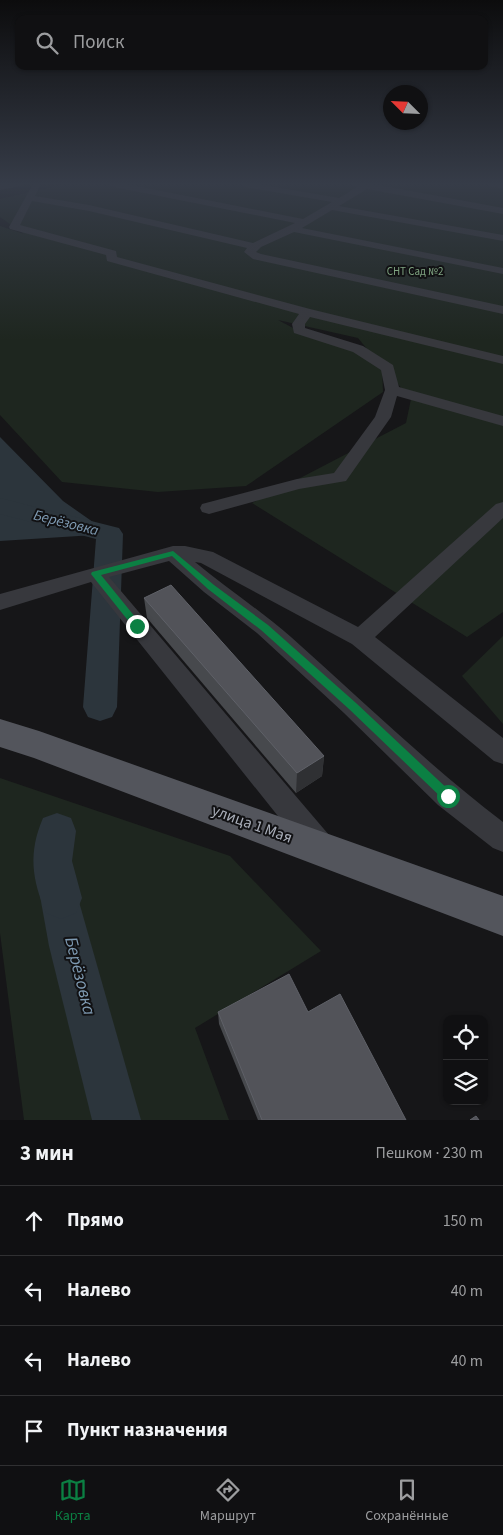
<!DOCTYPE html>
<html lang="ru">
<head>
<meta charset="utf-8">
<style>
  :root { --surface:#101012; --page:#19191b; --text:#f1f3f6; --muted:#9c9d9f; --line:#303032; --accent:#0b8043 }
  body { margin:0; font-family:"Source Sans 3",sans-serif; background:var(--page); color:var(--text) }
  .controls { position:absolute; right:15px; bottom:15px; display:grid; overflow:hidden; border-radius:10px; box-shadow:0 1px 4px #0004 }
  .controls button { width:45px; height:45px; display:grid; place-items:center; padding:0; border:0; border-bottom:1px solid var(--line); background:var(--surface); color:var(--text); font:25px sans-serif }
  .compass { position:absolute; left:383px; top:85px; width:45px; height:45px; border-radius:50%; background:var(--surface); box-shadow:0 1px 4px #0004; rotate:294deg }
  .stop { position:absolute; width:15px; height:15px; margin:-11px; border:4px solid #0b8043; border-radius:50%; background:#fff }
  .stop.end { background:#0b8043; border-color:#fff; box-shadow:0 1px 5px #0008 }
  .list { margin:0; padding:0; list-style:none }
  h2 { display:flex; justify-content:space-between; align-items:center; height:65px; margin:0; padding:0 20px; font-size:21px }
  h2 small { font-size:16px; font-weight:400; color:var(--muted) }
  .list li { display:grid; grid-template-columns:32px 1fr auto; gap:15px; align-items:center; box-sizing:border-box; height:70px; padding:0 20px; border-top:1px solid var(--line) }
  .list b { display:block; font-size:19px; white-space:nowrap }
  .list em { font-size:16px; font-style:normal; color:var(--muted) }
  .icon { flex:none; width:28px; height:28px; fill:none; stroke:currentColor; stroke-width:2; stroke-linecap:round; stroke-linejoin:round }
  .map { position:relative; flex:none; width:503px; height:1120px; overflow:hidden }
  .search { position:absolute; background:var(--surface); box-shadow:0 1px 4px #0004; left:15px; right:15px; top:15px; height:55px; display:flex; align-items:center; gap:12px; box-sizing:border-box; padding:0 18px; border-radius:10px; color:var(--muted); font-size:19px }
  .sheet { height:345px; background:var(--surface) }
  nav { display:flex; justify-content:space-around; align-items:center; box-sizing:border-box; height:70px; border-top:1px solid var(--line); background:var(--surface); font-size:14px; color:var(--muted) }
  nav a { display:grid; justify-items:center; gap:2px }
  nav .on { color:var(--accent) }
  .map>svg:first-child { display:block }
  .green { fill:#1e261f; fill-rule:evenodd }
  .water { fill:#2c353c }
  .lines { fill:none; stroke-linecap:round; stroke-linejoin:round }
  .river { fill:#2c353c; fill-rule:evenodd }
  .minor { fill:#37383d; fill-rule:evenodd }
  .major { fill:#53555c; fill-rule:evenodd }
  .wall { fill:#47494d }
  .shaded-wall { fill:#2f3033 }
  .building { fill:#525359; stroke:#5f6168 }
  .route { fill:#0b8043 }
  .labels { text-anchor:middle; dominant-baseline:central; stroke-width:4; stroke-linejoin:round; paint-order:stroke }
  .far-park-label { font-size:11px; fill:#7fa381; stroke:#111113 }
  .water-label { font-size:15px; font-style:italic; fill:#7f9bb3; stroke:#111113 }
  .near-street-label { font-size:16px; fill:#a8adb8; stroke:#111113 }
  .near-water-label { font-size:18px; font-style:italic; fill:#7f9bb3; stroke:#111113 }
</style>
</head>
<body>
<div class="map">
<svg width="503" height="1120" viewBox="0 0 503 1120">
  <rect width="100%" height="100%" fill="#161618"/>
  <!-- green -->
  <g class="green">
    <path d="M 65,184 L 503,184 L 503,612 L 467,637 L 252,503 L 406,423 L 411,399 L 382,366 L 383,392 L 246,486 L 158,492 L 62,482 L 0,415 L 0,226 L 24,234 L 0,217 L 0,199 ZM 278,320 L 358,338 L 367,349 L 295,329 Z"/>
    <polygon points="503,636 503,724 462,676"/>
    <polygon points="0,778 230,856 321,951 195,1028 229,1120 24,1120 0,933"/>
  </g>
  <!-- water -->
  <g class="water">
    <polygon points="0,437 63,501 110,534 0,541"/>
    <polygon points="52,861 68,863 141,1120 92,1120 49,946 35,868"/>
  </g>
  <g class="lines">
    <!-- river -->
    <g class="river">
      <polygon points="0,498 119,528 123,534 117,707 112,717 100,721 88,717 83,707 96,539 0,514"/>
      <path d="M 57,813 L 71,818 L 76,831 L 72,861 L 82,898 L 76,913 L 61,919 L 46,913 C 32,879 28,853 43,818 Z"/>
    </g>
    <!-- minor -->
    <g class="minor">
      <polygon points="0,184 22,184 21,186 0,190"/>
      <polygon points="33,184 41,184 35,196 89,205 253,243 295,223 114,187 110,184 126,184 303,219 332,202 245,187 241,184 258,184 339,198 357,187 351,184 373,184 503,208 503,214 367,189 339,206 503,235 503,241 332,210 302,228 503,268 503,274 294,232 261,247 256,252 261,254 503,306 503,314 253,259 244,252 247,248 89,211 32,201 20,225 116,251 117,257 310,309 503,356 503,364 310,317 305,324 305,328 363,346 393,365 399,387 503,416 503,426 397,396 391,417 346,481 299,489 209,514 202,512 200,508 202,504 297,479 334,473 375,417 385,390 381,370 353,352 294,333 292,324 299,314 107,261 106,255 10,229 9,227"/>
      <polygon points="487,184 503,184 503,188 491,187"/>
      <path d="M 503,502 L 503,518 L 375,637 L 503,738 L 503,764 L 494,761 L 352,644 L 201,563 L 195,562 C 226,588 260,610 291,637 C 361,699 428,765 503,822 L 503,852 L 493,848 L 438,805 L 344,713 L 257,633 L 204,592 L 169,561 L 109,577 L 329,835 L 333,845 L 329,855 L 319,859 L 309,855 L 91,582 L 0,610 L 0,594 L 173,546 L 185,546 L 213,552 L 358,627 L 496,504 Z"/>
    </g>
    <!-- major -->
    <polygon class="major" points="0,719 39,731 503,896 503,936 34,758 0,747"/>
  </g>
  <!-- wall -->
  <g class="wall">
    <polygon points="144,598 324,756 322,776 296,793 147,618"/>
    <polygon points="218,1012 406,1120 258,1120 219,1024"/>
  </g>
  <!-- shaded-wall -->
  <polygon class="shaded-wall" points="324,756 322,776 296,793 297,773"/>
  <!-- building -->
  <g class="building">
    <polygon points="171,585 324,756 297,773 144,598"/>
    <polygon points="289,974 308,1012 340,994 406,1120 262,1120 218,1012"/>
    <polygon points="476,1116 479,1120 470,1120"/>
  </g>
  <!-- sky -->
  <linearGradient id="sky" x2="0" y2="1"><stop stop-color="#0c0c0d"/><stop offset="0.54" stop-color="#363c48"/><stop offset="1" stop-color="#363c48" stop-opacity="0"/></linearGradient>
  <rect width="503" height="340" fill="url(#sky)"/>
  <!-- route -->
  <polygon class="route" points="173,551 214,585 268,625 356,703 452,793 454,796 452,800 444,800 349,709 261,630 208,589 172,556 101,575 140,623 140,628 134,628 91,574 92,572"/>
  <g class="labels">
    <!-- far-park labels -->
    <g class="far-park-label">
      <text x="415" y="271">СНТ Сад №2</text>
    </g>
    <!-- water labels -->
    <g class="water-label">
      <text transform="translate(66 523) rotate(14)">Берёзовка</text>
    </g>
    <!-- near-street labels -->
    <g class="near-street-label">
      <text transform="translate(252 824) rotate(20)">улица 1 Мая</text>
    </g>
    <!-- near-water labels -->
    <g class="near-water-label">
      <text transform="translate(80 976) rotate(76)">Берёзовка</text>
    </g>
  </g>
</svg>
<div class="controls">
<button><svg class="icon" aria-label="locate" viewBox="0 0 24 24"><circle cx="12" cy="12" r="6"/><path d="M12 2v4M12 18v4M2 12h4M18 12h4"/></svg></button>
<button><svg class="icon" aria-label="layers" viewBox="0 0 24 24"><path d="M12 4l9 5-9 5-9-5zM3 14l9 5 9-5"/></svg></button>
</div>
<svg class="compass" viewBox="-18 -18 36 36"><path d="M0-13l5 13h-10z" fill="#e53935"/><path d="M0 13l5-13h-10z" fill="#9c9d9f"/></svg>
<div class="stop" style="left:448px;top:796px"></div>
<div class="stop end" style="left:137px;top:626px"></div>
<div class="search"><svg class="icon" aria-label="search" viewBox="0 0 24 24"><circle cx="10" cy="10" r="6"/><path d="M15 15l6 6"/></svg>Поиск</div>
</div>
<section class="sheet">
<h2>3 мин<small>Пешком · 230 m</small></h2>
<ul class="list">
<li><svg class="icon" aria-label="ahead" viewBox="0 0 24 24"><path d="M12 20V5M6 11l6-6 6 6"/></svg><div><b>Прямо</b></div><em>150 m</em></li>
<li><svg class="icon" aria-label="left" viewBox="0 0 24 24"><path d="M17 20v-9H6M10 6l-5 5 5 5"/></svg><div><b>Налево</b></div><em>40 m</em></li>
<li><svg class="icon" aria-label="left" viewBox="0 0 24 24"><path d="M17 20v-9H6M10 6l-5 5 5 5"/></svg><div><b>Налево</b></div><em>40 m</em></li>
<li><svg class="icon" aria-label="arrive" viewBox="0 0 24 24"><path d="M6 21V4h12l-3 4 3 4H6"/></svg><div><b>Пункт назначения</b></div></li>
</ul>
</section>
<nav>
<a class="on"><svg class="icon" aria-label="map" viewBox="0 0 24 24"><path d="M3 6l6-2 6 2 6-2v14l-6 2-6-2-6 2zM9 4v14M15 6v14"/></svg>Карта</a>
<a><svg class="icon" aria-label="directions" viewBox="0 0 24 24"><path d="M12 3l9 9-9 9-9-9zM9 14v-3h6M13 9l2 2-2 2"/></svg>Маршрут</a>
<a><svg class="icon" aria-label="saved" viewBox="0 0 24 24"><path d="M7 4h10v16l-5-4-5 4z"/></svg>Сохранённые</a>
</nav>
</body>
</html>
